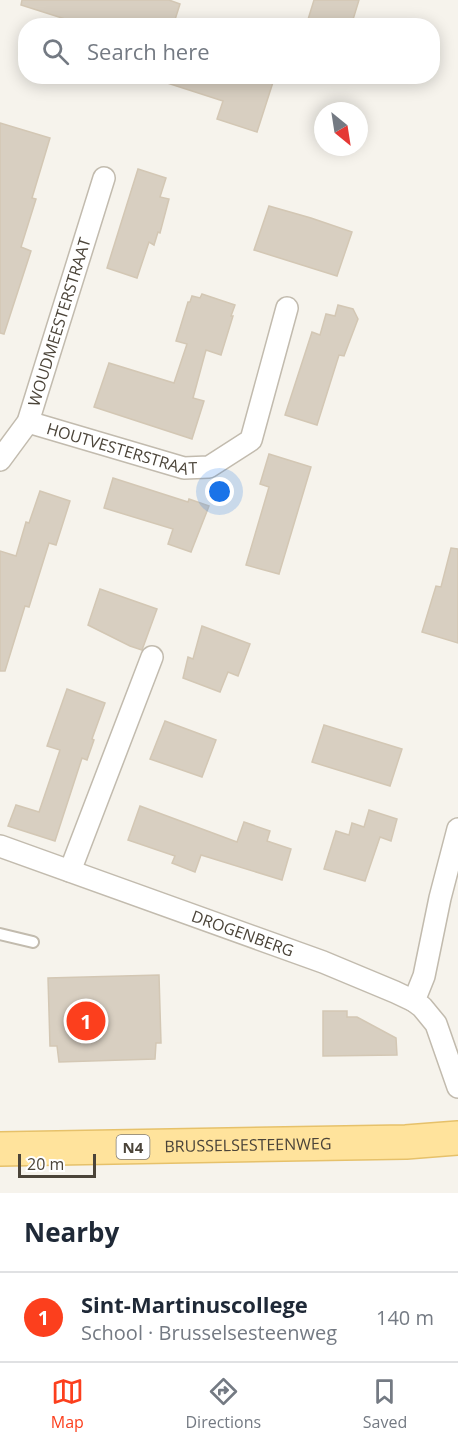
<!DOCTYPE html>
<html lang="en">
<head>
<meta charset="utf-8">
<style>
  :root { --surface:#fff; --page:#f2f2f3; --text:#1f2937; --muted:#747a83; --line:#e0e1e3; --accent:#fc3f1d }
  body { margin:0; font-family:"Open Sans",sans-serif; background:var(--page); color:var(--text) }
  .compass { position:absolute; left:314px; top:102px; width:54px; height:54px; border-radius:50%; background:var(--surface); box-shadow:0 3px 15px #0003; rotate:150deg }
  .scale { position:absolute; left:18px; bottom:15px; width:78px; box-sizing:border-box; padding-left:6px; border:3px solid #4b4439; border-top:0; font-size:16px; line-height:21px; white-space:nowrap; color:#4b4439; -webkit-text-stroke:4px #fff; paint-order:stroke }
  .you { position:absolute; left:220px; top:492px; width:21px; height:21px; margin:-15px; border:4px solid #fff; border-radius:50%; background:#1a73e8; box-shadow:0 0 0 9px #1a73e833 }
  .badge { display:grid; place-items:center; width:39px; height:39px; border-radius:50%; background:var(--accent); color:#fff; font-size:20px; font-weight:700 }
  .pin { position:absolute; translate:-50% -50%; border:3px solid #fff; box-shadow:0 2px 6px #0006 }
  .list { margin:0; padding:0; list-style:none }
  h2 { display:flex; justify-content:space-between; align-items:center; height:78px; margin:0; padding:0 24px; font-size:26px }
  h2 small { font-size:20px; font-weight:400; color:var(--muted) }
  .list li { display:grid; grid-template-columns:39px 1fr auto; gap:18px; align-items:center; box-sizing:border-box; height:90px; padding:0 24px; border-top:2px solid var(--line) }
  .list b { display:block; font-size:22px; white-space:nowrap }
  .list p { margin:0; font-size:20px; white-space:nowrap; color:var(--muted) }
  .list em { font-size:20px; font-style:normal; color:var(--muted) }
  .icon { flex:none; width:33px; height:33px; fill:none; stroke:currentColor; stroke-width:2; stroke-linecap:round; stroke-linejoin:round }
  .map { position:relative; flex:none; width:458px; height:1193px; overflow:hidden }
  .search { position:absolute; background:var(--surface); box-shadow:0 3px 15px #0003; left:18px; right:18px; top:18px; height:66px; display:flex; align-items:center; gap:15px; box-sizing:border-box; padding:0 21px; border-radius:24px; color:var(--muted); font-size:22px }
  .sheet { height:168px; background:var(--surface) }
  nav { display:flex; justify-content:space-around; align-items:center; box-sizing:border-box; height:84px; border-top:2px solid var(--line); background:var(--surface); font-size:16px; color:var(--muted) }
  nav a { display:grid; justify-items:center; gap:3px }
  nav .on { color:var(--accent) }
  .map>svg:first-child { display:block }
  .building { fill:#d8cfc1; stroke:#d3c7b4; stroke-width:1.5 }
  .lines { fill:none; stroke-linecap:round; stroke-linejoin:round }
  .service-casing { stroke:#c2bbae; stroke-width:14 }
  .minor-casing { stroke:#c2bbae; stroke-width:24 }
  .primary-casing { stroke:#e6c16a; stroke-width:36 }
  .service { stroke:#fff; stroke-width:10 }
  .minor { stroke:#fff; stroke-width:21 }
  .primary { stroke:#ffe39c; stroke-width:33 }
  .labels { text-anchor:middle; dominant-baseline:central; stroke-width:5; stroke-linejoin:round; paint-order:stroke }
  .shield { fill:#fff; stroke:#817c74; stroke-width:1.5 }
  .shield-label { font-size:15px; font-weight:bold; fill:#4b4439 }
  .street-label { font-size:16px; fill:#4b4439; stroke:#fff }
</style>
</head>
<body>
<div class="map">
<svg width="458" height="1193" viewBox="0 0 458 1193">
  <rect width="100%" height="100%" fill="#f6f3ec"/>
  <!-- building -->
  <g class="building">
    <polygon points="22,0 169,0 180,4 173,26 87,26 21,5"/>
    <polygon points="314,0 359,0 351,26 306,26"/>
    <polygon points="162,76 275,76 257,132 217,119 223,101 161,81"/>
    <polygon points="0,123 50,138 32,198 36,199 21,247 31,251 4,334 0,333"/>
    <polygon points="138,169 166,178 160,197 169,199 160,233 158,232 154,245 149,242 137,278 107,268"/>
    <polygon points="269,206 311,218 352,232 337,276 254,250"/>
    <polygon points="202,294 235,305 231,316 233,316 221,355 206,350 193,398 204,401 192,439 94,407 109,363 174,383 187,344 176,341 188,302 190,302 192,296 200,298"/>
    <polygon points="338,305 353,309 358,319 344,356 339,355 317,425 285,415 312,332 320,335 326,314 335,316"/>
    <polygon points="269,454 311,467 279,574 246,565 269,487 260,484"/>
    <polygon points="113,478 188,502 189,499 209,506 191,552 168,544 173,529 104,508"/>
    <polygon points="40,491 70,501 56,545 49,543 29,607 25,606 5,671 0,671 0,551 16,556 26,522 29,523"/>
    <polygon points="451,548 458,549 458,643 422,632 436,586 441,587"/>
    <polygon points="100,589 157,609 142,650 130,646 88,625"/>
    <polygon points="202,626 250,644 238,676 228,672 220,692 183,678 188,657 193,659"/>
    <polygon points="67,689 105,703 92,739 94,740 87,760 82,758 55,841 8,826 16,805 39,812 60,750 47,746"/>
    <polygon points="165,721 216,740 202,777 150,759"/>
    <polygon points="324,725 402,749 390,786 312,762"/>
    <polygon points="140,806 237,842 244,822 270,831 267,841 291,849 282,880 201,855 195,872 172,863 175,856 128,840"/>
    <polygon points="369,810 397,819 391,841 380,837 365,881 324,869 336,831 349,835 352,823 364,827"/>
    <polygon points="159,975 161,1043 156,1043 155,1059 59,1062 57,1046 50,1046 48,978"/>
    <polygon points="323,1011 347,1011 347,1017 357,1017 396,1038 397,1055 323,1056"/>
  </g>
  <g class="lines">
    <defs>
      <polyline id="service" points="0,934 33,942"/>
      <g id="minor">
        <path id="s1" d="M 28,422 L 184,468 L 209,467 L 251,440 L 287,308"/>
        <path id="s2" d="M 0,460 L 28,422 L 104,178"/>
        <polyline points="458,829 440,898 424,976 414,1001 422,1007 436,1024 458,1087"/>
        <path id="s3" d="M 0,846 L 323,962 L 395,992 L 414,1001"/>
        <polyline points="70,871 152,657"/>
      </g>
      <g id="primary">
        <path id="s4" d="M 0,1149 L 406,1142 L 458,1138"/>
      </g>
    </defs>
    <!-- service casing -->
    <use href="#service" class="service-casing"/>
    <!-- minor casing -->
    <use href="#minor" class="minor-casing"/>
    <!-- primary casing -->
    <use href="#primary" class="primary-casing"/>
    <!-- service -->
    <use href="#service" class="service"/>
    <!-- minor -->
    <use href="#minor" class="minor"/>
    <!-- primary -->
    <use href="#primary" class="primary"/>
  </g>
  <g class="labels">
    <!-- shield labels -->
    <rect class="shield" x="116.5" y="1135" width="33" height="24" rx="4.5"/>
    <g class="shield-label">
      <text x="133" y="1147">N4</text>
    </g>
    <!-- street labels -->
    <g class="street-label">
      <text stroke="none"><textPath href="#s2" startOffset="152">WOUDMEESTERSTRAAT</textPath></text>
      <text stroke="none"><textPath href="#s1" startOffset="98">HOUTVESTERSTRAAT</textPath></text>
      <text stroke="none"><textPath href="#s3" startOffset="258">DROGENBERG</textPath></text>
      <text stroke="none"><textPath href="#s4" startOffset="248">BRUSSELSESTEENWEG</textPath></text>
    </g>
  </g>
</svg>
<svg class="compass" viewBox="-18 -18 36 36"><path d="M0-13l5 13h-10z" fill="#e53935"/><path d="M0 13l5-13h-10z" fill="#747a83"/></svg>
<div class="scale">20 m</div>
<div class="you"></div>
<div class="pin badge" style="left:86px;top:1021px">1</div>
<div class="search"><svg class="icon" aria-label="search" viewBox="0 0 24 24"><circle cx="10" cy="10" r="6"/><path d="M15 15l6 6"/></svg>Search here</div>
</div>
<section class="sheet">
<h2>Nearby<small></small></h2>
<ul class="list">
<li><span class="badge">1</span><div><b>Sint-Martinuscollege</b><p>School · Brusselsesteenweg</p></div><em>140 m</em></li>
</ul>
</section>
<nav>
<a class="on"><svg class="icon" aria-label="map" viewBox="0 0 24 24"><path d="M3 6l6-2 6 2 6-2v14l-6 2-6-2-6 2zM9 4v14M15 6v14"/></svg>Map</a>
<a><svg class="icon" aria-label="directions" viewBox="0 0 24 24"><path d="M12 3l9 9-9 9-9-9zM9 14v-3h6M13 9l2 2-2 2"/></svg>Directions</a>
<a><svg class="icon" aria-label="saved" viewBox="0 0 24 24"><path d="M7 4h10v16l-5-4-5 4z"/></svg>Saved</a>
</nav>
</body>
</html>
